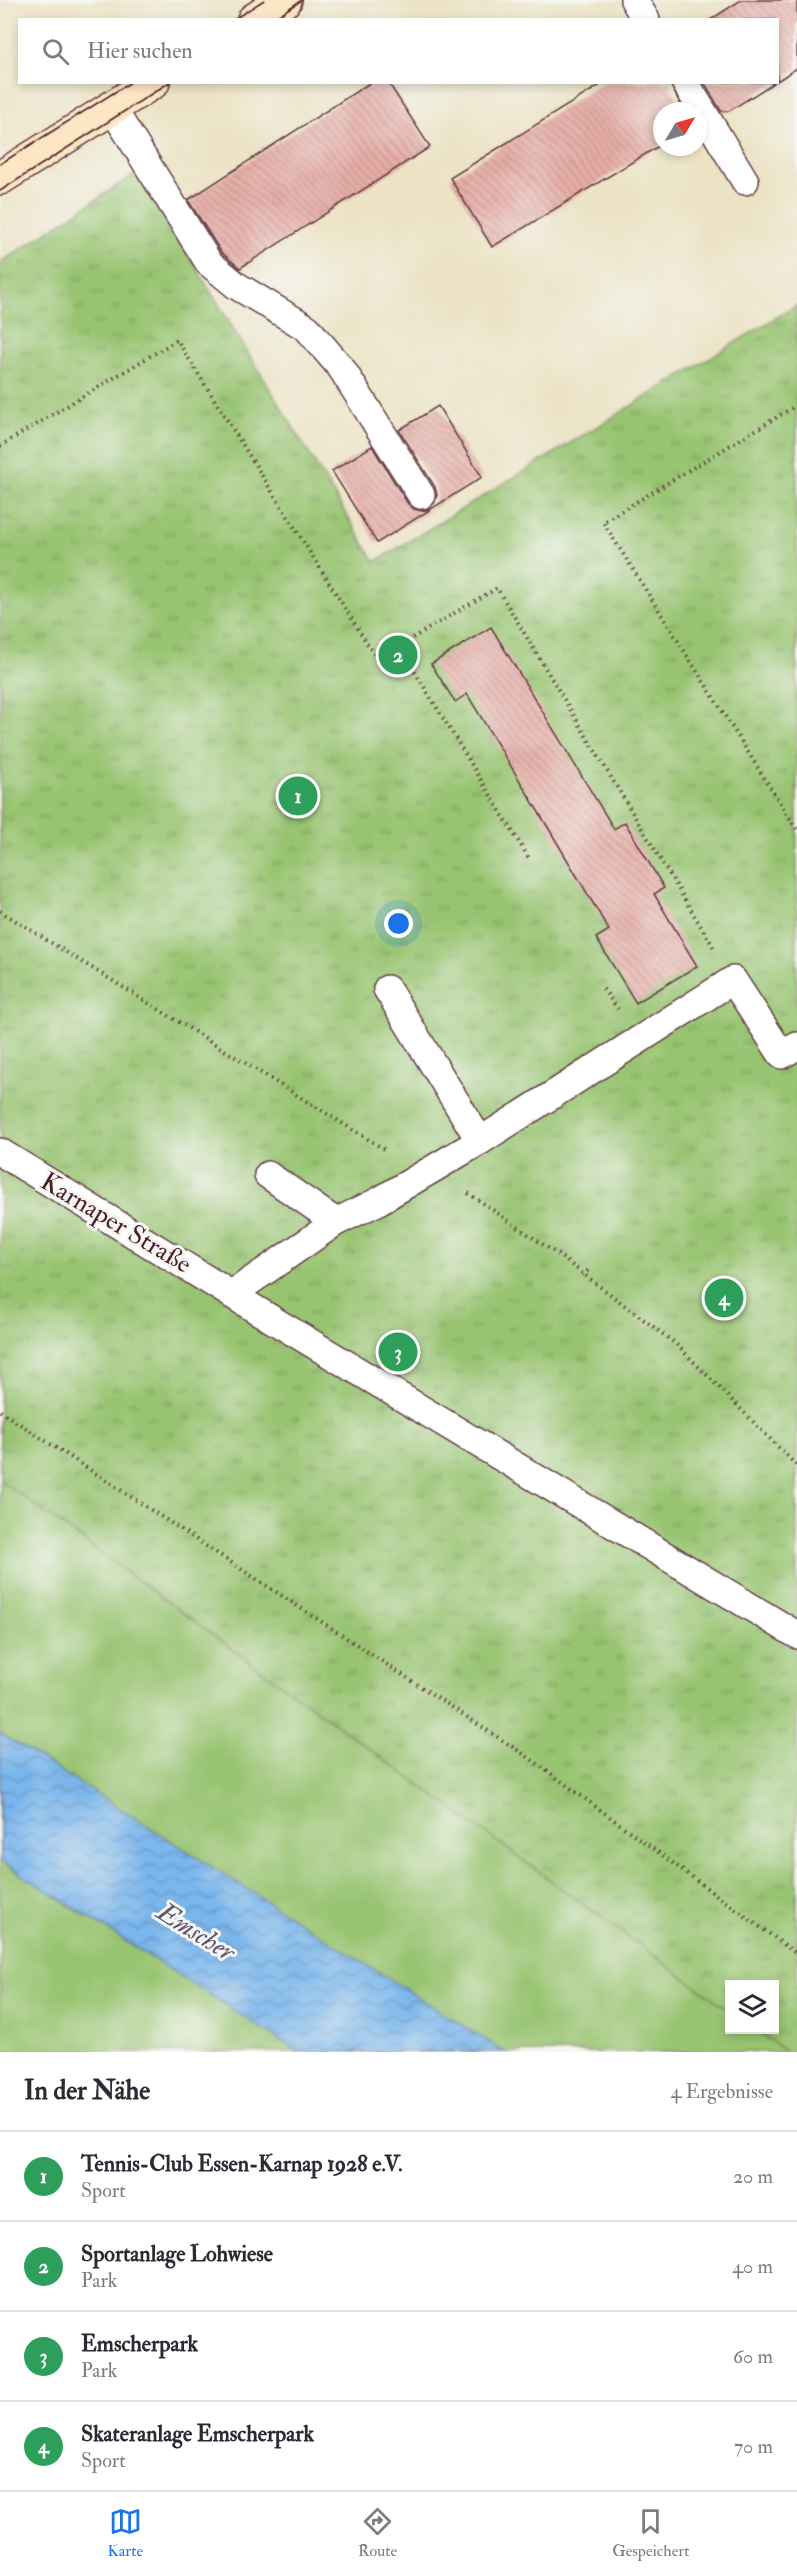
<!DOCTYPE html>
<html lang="de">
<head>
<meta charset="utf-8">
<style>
  :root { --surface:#fff; --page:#f7f7f7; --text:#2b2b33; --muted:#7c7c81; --line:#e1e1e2; --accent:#1a73e8 }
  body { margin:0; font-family:"IM FELL Double Pica",serif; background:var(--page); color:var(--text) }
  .controls { position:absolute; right:18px; bottom:18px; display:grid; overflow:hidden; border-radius:0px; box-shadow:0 3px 9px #0003 }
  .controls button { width:54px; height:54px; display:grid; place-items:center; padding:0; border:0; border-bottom:2px solid var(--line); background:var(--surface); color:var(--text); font:30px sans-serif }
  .compass { position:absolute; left:653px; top:102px; width:54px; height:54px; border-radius:50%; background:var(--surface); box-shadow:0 3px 9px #0003; rotate:52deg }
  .you { position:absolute; left:399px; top:924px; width:21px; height:21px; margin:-15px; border:4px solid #fff; border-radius:50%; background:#1a73e8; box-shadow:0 0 0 9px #1a73e833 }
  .badge { display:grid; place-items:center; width:39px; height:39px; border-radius:50%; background:var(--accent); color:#fff; font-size:20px; font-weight:700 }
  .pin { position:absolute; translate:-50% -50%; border:3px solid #fff; box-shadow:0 2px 6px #0006 }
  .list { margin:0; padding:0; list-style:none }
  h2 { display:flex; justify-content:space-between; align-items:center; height:78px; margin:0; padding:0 24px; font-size:26px }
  h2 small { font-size:20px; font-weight:400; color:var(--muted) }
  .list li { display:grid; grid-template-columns:39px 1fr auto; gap:18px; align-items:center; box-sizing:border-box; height:90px; padding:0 24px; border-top:2px solid var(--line) }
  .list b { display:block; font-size:22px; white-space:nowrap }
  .list p { margin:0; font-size:20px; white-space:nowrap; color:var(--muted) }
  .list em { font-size:20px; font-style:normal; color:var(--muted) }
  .icon { flex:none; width:33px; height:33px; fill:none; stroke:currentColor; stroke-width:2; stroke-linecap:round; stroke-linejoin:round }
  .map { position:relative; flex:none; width:797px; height:2052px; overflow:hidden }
  .search { position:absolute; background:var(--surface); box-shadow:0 3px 9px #0003; left:18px; right:18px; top:18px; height:66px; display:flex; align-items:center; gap:15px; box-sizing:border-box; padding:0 21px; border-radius:0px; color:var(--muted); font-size:22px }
  .sheet { height:438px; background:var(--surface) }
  nav { display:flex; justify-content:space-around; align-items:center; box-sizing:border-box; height:84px; border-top:2px solid var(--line); background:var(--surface); font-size:16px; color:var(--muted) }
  nav a { display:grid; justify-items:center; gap:3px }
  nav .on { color:var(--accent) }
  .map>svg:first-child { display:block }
  .green { fill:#98c471; stroke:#71724e; stroke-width:1.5 }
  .park { fill:url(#park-tufts); stroke:#71724e; stroke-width:1.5 }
  .water { fill:url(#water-waves); stroke:#626a8c; stroke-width:1.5 }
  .building { fill:url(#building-back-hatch) }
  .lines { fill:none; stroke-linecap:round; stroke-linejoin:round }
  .service-casing { stroke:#623c42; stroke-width:30 }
  .secondary-casing { stroke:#623c42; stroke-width:36 }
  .path { stroke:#623c42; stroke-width:4; stroke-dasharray:1.5 4.5; stroke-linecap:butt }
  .service { stroke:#fff; stroke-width:27 }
  .secondary { stroke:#fce6c4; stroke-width:33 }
  .tram { stroke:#4a1f2b; stroke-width:1.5 }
  .labels { text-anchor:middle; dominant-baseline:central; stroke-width:6; stroke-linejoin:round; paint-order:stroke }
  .street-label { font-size:26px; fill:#4a1f2b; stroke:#f6f6f2 }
  .water-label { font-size:27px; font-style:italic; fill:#5a546f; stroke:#f6f6f2 }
</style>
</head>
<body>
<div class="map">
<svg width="797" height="2052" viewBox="0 0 797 2052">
  <defs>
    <pattern id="park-tufts" width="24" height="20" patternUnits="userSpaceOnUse" patternTransform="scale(1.5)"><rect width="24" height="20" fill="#98c471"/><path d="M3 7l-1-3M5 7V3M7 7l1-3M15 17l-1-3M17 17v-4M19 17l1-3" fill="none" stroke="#7e9f5d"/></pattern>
    <pattern id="water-waves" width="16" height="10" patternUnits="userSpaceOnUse" patternTransform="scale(1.5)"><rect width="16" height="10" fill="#79b6ec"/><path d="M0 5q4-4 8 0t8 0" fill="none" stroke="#6593bf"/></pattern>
    <pattern id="building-back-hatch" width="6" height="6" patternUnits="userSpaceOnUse" patternTransform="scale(1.5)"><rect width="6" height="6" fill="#e7aea7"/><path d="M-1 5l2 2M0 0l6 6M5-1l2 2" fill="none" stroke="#bd8d88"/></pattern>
  </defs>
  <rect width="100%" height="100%" fill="#f6f6f2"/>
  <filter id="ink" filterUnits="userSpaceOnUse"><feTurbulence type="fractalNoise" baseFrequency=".0167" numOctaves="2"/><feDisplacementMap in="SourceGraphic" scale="12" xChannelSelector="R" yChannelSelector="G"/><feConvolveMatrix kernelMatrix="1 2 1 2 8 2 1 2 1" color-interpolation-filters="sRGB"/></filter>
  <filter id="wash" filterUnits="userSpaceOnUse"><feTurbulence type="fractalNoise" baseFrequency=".008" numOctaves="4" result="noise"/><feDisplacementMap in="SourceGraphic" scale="24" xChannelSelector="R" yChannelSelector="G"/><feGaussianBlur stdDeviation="1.35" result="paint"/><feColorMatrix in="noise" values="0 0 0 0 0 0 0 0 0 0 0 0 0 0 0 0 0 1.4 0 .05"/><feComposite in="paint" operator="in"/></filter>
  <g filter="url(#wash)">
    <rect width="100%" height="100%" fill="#ece3c5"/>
    <!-- green -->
    <polygon class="green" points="0,1480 729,2010 730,2030 756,2030 787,2052 0,2052"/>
    <!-- park -->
    <polygon class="park" points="138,172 375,562 797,305 797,2052 787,2052 756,2030 774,2030 774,1984 730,1984 729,2010 0,1480 0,263"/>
    <!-- water -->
    <polygon class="water" points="0,1733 505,2052 299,2052 0,1861"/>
    <g id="blocks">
      <!-- building -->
      <g class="building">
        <polygon points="741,0 797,0 797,68 777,81 777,20 710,20"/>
        <polygon points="371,82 388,82 430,147 240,268 221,252 188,200"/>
        <polygon points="605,82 669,82 684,111 662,111 662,144 492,247 450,178"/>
        <polygon points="704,82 775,82 729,111 721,111"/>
        <polygon points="438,406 482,477 377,543 332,471 372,446 408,504 414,509 421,511 429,509 435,502 437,495 435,487 399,430"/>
        <polygon points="491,627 614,829 625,822 664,888 654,894 697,966 636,1003 596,938 609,930 549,829 467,694 455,702 431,664"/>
      </g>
    </g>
  </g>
  <g filter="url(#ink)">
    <use href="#blocks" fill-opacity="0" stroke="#623c42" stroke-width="1.5"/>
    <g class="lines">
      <defs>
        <g id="service">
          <polyline points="634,0 646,20"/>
          <polyline points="685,82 745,181"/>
          <polyline points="112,108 209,263 237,286 307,328 342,369 421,495"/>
          <polyline points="387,989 480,1141"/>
          <polyline points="0,1152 273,1320 797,1635"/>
          <polyline points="336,1222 377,1202 480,1141 733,980 782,1055 797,1046"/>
          <polyline points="232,1294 336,1222 268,1175"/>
        </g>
        <g id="secondary">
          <polyline points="254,20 285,0"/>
          <polyline points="0,178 153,82"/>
        </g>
      </defs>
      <!-- service casing -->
      <use href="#service" class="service-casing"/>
      <!-- secondary casing -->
      <use href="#secondary" class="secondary-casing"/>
      <!-- path -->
      <g class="path">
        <polyline points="797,405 603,522 797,830"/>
        <polyline points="0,446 177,340 377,659 497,588 714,948"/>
        <polyline points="399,646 530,860"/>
        <polyline points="0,911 387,1151"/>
        <polyline points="603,989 618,1009"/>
        <polyline points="468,1193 557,1254 676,1344 797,1466"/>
        <polyline points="582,1275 591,1268"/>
        <polyline points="0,1411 528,1757 797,1954"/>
      </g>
      <!-- service -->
      <use href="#service" class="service"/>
      <!-- secondary -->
      <use href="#secondary" class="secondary"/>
      <!-- tram -->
      <g class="tram">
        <polyline points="233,20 264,0"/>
        <polyline points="271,20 302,0"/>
        <polyline points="0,164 131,82"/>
        <polyline points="0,191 170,82"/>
      </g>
    </g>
  </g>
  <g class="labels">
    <!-- street labels -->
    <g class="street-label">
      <text transform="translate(116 1223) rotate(31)">Karnaper Straße</text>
    </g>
    <!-- water labels -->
    <g class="water-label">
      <text transform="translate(196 1932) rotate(32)">Emscher</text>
    </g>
  </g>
</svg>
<div class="controls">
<button><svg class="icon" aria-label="layers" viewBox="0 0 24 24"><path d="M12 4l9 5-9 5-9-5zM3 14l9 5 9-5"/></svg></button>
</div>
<svg class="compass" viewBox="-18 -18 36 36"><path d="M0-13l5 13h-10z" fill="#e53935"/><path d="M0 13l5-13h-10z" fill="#7c7c81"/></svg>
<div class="you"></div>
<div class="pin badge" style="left:298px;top:796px;background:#2e9e5b">1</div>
<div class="pin badge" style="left:398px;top:655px;background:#2e9e5b">2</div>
<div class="pin badge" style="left:398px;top:1352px;background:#2e9e5b">3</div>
<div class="pin badge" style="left:724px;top:1298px;background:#2e9e5b">4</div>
<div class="search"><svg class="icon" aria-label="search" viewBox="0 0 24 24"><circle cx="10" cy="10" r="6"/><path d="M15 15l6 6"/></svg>Hier suchen</div>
</div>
<section class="sheet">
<h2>In der Nähe<small>4 Ergebnisse</small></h2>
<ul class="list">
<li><span class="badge" style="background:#2e9e5b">1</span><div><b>Tennis-Club Essen-Karnap 1928 e.V.</b><p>Sport</p></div><em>20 m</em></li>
<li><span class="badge" style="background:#2e9e5b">2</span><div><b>Sportanlage Lohwiese</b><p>Park</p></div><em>40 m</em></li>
<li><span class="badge" style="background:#2e9e5b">3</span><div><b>Emscherpark</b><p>Park</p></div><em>60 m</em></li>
<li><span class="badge" style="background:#2e9e5b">4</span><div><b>Skateranlage Emscherpark</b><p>Sport</p></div><em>70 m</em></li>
</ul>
</section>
<nav>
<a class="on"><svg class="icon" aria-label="map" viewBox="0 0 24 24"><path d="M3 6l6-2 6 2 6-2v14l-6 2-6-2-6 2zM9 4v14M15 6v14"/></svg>Karte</a>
<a><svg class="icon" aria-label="directions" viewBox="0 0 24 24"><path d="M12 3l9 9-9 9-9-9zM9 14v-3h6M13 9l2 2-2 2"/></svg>Route</a>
<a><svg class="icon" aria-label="saved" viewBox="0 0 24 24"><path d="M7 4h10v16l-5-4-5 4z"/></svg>Gespeichert</a>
</nav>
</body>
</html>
